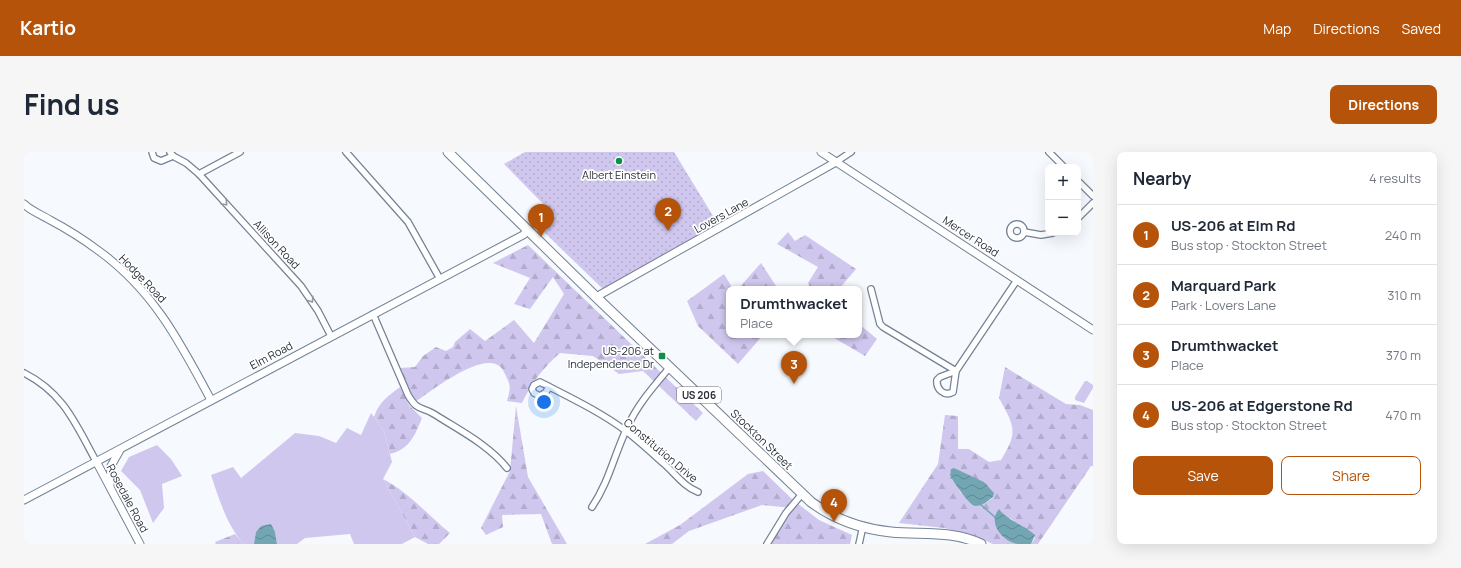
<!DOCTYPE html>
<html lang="en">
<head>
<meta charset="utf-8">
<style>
  :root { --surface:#fff; --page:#f6f6f7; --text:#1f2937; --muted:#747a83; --line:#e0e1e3; --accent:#b45309 }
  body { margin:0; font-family:Manrope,sans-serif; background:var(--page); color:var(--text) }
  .controls { position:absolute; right:12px; top:12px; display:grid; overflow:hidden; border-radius:8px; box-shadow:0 4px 16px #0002 }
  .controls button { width:36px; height:36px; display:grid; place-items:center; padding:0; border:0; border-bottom:1px solid var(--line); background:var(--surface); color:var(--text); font:20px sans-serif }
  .you { position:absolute; left:520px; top:250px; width:14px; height:14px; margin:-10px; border:3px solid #fff; border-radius:50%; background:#1a73e8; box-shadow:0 0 0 6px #1a73e833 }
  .badge { display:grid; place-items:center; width:26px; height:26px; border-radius:50%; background:var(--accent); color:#fff; font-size:13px; font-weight:700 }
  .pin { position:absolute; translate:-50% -33px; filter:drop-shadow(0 1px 2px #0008) }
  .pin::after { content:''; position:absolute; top:21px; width:14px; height:12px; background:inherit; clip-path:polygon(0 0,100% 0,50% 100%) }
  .popup { position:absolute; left:702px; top:134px; width:136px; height:52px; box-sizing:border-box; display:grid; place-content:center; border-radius:8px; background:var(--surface); filter:drop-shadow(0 1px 3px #0005); font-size:13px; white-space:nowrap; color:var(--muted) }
  .popup b { font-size:15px; color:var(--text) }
  .popup::after { content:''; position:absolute; left:50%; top:100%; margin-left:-8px; border:8px solid transparent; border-top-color:var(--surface) }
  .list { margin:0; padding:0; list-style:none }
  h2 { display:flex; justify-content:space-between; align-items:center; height:52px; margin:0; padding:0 16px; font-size:17px }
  h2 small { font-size:13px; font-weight:400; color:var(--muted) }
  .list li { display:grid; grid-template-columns:26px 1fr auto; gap:12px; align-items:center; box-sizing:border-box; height:60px; padding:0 16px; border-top:1px solid var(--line) }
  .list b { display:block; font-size:15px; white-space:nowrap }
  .list p { margin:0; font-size:13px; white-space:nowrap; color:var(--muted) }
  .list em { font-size:13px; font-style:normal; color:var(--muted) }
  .actions { display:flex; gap:8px; padding:12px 16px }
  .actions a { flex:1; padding:9px 0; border:1px solid var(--accent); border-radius:8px; text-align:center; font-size:14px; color:var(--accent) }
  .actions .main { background:var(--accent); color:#fff }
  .map { position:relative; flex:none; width:1069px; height:392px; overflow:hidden; border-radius:8px }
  header { display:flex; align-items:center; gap:24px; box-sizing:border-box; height:56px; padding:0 20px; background:var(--accent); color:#fff }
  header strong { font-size:19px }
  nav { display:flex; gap:22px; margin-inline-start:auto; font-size:14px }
  .intro { display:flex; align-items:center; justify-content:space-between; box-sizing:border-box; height:96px; padding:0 24px }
  h1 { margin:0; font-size:28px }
  .button { padding:10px 18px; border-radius:8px; background:var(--accent); color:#fff; font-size:14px; font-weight:700 }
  main { display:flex; gap:24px; padding:0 24px }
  aside { flex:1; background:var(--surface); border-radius:8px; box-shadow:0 4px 16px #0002 }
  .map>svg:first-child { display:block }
  .grass { fill:#d0c7ef }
  .forest { fill:url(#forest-firs); fill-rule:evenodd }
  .park { fill:url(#park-dots) }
  .water { fill:url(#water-waves) }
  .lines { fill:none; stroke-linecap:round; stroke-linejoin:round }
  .stream { stroke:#72a6b3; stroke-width:1.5 }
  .minor-casing { stroke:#738295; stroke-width:8 }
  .tertiary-casing { stroke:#738295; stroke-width:9 }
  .secondary-casing { stroke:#738295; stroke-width:9 }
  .trunk-casing { stroke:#738295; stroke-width:11 }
  .minor { stroke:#fff; stroke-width:5.5 }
  .tertiary { stroke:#fff; stroke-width:7 }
  .secondary { stroke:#fff; stroke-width:7 }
  .trunk { stroke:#fff; stroke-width:9 }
  .oneway { stroke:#94979b }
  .poi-dot { fill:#0f8f4c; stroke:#fff; stroke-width:1.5 }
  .labels { text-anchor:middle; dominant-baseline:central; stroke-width:3.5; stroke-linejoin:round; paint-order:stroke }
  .shield { fill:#fff; stroke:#686d73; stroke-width:1 }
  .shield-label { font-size:10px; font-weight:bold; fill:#282f37 }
  .poi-label { font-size:11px; fill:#282f37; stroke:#fff }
  .street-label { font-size:11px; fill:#282f37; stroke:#fff }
</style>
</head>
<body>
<header>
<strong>Kartio</strong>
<nav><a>Map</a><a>Directions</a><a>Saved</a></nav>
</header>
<div class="intro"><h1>Find us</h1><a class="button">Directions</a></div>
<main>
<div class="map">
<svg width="1069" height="392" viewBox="0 0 1069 392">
  <defs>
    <pattern id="forest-firs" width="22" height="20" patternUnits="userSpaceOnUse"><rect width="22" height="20" fill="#d0c7ef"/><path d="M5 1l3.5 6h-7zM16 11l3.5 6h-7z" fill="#b3abce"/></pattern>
    <pattern id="park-dots" width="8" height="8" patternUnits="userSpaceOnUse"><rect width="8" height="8" fill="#d0c7ef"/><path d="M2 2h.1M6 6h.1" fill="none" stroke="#b3abce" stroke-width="1.8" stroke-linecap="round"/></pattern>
    <pattern id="water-waves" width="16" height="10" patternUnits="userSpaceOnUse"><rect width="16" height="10" fill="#72a6b3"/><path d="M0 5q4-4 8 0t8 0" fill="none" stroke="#5e8892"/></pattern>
  </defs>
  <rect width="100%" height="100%" fill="#f6f9fd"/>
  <!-- grass -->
  <g class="grass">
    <polygon points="1061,229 1063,229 1069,233 1069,236 1060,251 1051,248 1051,245"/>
    <path d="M 347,261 L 360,279 L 368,310 L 359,327 L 391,385 L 378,392 L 330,392 L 326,382 L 281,386 L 273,392 L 253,392 L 251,380 L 237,374 L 232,381 L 230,392 L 220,392 C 203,374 195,347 187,323 L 209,315 L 217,326 L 271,281 L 295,284 L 312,291 L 323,276 L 337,283 Z"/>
    <polygon points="133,293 147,307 158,324 138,332 140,356 129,371 116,338 97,319 105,305"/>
  </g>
  <!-- forest -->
  <g class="forest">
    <polygon points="764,80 771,89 781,83 832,117 815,137 787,137 784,131 794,115 753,92"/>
    <path d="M 504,93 L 679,261 L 672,269 L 619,219 L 595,222 L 569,204 L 536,201 C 519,216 508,230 498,251 L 483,249 C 487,234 487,234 480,220 C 467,191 406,240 391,250 L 376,216 L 391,215 L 399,204 L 412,195 L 422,199 L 429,195 L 431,190 L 446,177 L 461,189 L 490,168 L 510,191 L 540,142 L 529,125 L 506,157 L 490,152 L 506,126 L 469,111 Z"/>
    <polygon points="737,111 754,137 714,137"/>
    <polygon points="700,122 709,137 705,137 705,183 739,183 714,212 674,174 663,149"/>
    <polygon points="835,172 853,187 841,204 805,183 835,183"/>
    <path d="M 981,215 L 1042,252 L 1056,253 L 1069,258 L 1069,314 L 1067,314 L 1014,392 L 1007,392 L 1011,386 L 986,366 L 982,366 L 977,359 L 981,386 L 993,392 L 969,392 L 951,384 L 920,376 L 875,371 L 914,312 L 921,263 L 934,264 L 934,297 L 945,297 L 965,310 L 977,308 C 995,279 990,274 975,246 ZM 926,320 L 960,330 L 969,346 L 959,352 L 951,354 L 936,340 Z"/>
    <path d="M 376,235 L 385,253 L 398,266 C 391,283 386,297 366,302 L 360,279 L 350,265 C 355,250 364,244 376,235 Z"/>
    <polygon points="492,254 504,325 543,392 528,392 517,362 478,363 479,375 462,383 457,376 486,319"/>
    <polygon points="739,319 769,348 795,368 828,383 826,392 747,392 768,356 738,353 665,379 648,392 621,392 656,373 724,322"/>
    <path d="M 359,327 C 383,339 405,364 426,381 L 415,392 L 404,392 L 391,385 Z"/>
    <polygon points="211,382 220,392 192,392 191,390"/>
  </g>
  <!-- park -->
  <polygon class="park" points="501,0 650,0 697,77 582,140 519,79 531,64 480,12"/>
  <!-- water -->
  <g class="water">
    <path d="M 930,316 L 960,330 L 970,341 L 969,345 C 964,349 958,354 952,354 C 945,354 929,329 926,323 L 927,317 Z"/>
    <path d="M 975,357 C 983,368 1000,373 1011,383 L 1007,392 C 1003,392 999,392 994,392 C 979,390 963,371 975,357 Z"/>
    <polygon points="247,372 251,380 253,392 230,392 232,380 237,374"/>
  </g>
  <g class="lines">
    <!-- stream -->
    <polyline class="stream" points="956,352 972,366"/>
    <defs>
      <g id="minor">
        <polyline points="128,0 130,6 137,9 149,4 146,0"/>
        <polyline points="322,0 384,70 416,127"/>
        <polyline points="1025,0 1040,15"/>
        <polyline points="149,4 162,11 175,22 277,134 294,159 307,184"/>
        <polyline points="812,10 827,0"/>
        <polyline points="175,22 216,0"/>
        <polyline points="1054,29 1069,44"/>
        <polyline points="1054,66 1069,51"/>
        <circle cx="993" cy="79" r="7"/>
        <polyline points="1000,80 1017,83 1029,81"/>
        <polyline points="847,137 856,172 859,175 932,219"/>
        <path d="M 349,162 L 384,243 C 394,260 397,254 410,262 C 435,278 465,293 483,316"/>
        <path d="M 932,219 L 916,225 L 913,228 C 912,237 920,245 929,240 L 932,219 L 993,128"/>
        <path d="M 0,221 C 40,241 52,273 72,309"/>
        <path d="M 525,235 L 522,240 L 516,244 L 510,241 L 508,237 L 510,233 L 516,230 C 545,245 575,259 602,279 C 615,289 627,300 639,311 C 651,321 659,334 674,340"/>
        <path d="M 568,355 C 585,330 590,303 603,276 C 613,253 630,234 646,215"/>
        <polyline points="743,392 762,361 778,342"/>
        <polyline points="835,392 839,374"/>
      </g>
      <g id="tertiary">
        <path d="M 0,52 C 7,59 18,63 26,68 C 43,77 59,87 75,99 C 129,138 156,190 187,248"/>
        <polyline points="572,145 812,10"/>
        <polyline points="72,309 116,392"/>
        <polyline points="86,333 87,314 96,298"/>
        <polyline points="0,348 499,83 505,78"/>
      </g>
      <polyline id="secondary" points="797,0 1069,178"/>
      <path id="trunk" d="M 424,0 L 572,145 L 787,350 C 810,367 838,377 867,380 C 897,383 929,378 957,392"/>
    </defs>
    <!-- minor casing -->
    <use href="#minor" class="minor-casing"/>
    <!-- tertiary casing -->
    <use href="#tertiary" class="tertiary-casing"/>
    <!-- secondary casing -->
    <use href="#secondary" class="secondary-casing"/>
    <!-- trunk casing -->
    <use href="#trunk" class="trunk-casing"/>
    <!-- minor -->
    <use href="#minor" class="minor"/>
    <!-- tertiary -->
    <use href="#tertiary" class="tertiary"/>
    <!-- secondary -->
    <use href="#secondary" class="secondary"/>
    <!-- trunk -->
    <use href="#trunk" class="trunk"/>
  </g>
  <!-- one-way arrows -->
  <defs><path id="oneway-chevron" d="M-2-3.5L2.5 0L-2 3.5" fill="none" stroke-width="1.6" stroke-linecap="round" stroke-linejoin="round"/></defs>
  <g class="oneway">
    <use href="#oneway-chevron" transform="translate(201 51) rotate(47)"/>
    <use href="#oneway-chevron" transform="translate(287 148) rotate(57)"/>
  </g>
  <!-- markers -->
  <g class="poi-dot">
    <circle cx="595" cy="9" r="4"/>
    <rect x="634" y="200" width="8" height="8" rx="2"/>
  </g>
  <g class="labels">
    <!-- shield labels -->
    <rect class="shield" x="653" y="235" width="44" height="16" rx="3"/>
    <g class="shield-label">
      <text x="675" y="243">US 206</text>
    </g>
    <!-- poi labels -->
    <g class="poi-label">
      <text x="595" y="22">Albert Einstein</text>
      <text x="630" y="198" text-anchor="end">US-206 at<tspan x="630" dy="13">Independence Dr</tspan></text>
    </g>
    <!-- street labels -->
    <g class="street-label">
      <text transform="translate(697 63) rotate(-29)">Lovers Lane</text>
      <text transform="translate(947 84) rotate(33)">Mercer Road</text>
      <text transform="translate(253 92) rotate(47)">Allison Road</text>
      <text transform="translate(119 126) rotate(46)">Hodge Road</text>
      <text transform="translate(247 203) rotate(-28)">Elm Road</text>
      <text transform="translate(738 287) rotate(44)">Stockton Street</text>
      <text transform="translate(637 298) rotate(40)">Constitution Drive</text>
      <text transform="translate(104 346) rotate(62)">Rosedale Road</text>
    </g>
  </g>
</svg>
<div class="controls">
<button>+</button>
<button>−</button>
</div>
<div class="you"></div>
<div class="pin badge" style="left:517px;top:85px">1</div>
<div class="pin badge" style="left:644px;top:79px">2</div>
<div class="pin badge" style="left:770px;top:232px">3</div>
<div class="popup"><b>Drumthwacket</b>Place</div>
<div class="pin badge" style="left:810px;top:370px">4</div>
</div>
<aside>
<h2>Nearby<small>4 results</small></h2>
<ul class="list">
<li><span class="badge">1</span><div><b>US-206 at Elm Rd</b><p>Bus stop · Stockton Street</p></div><em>240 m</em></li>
<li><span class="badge">2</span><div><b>Marquard Park</b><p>Park · Lovers Lane</p></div><em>310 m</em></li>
<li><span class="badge">3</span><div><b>Drumthwacket</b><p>Place</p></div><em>370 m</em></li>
<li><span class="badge">4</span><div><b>US-206 at Edgerstone Rd</b><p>Bus stop · Stockton Street</p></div><em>470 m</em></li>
</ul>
<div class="actions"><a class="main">Save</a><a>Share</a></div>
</aside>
</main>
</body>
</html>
